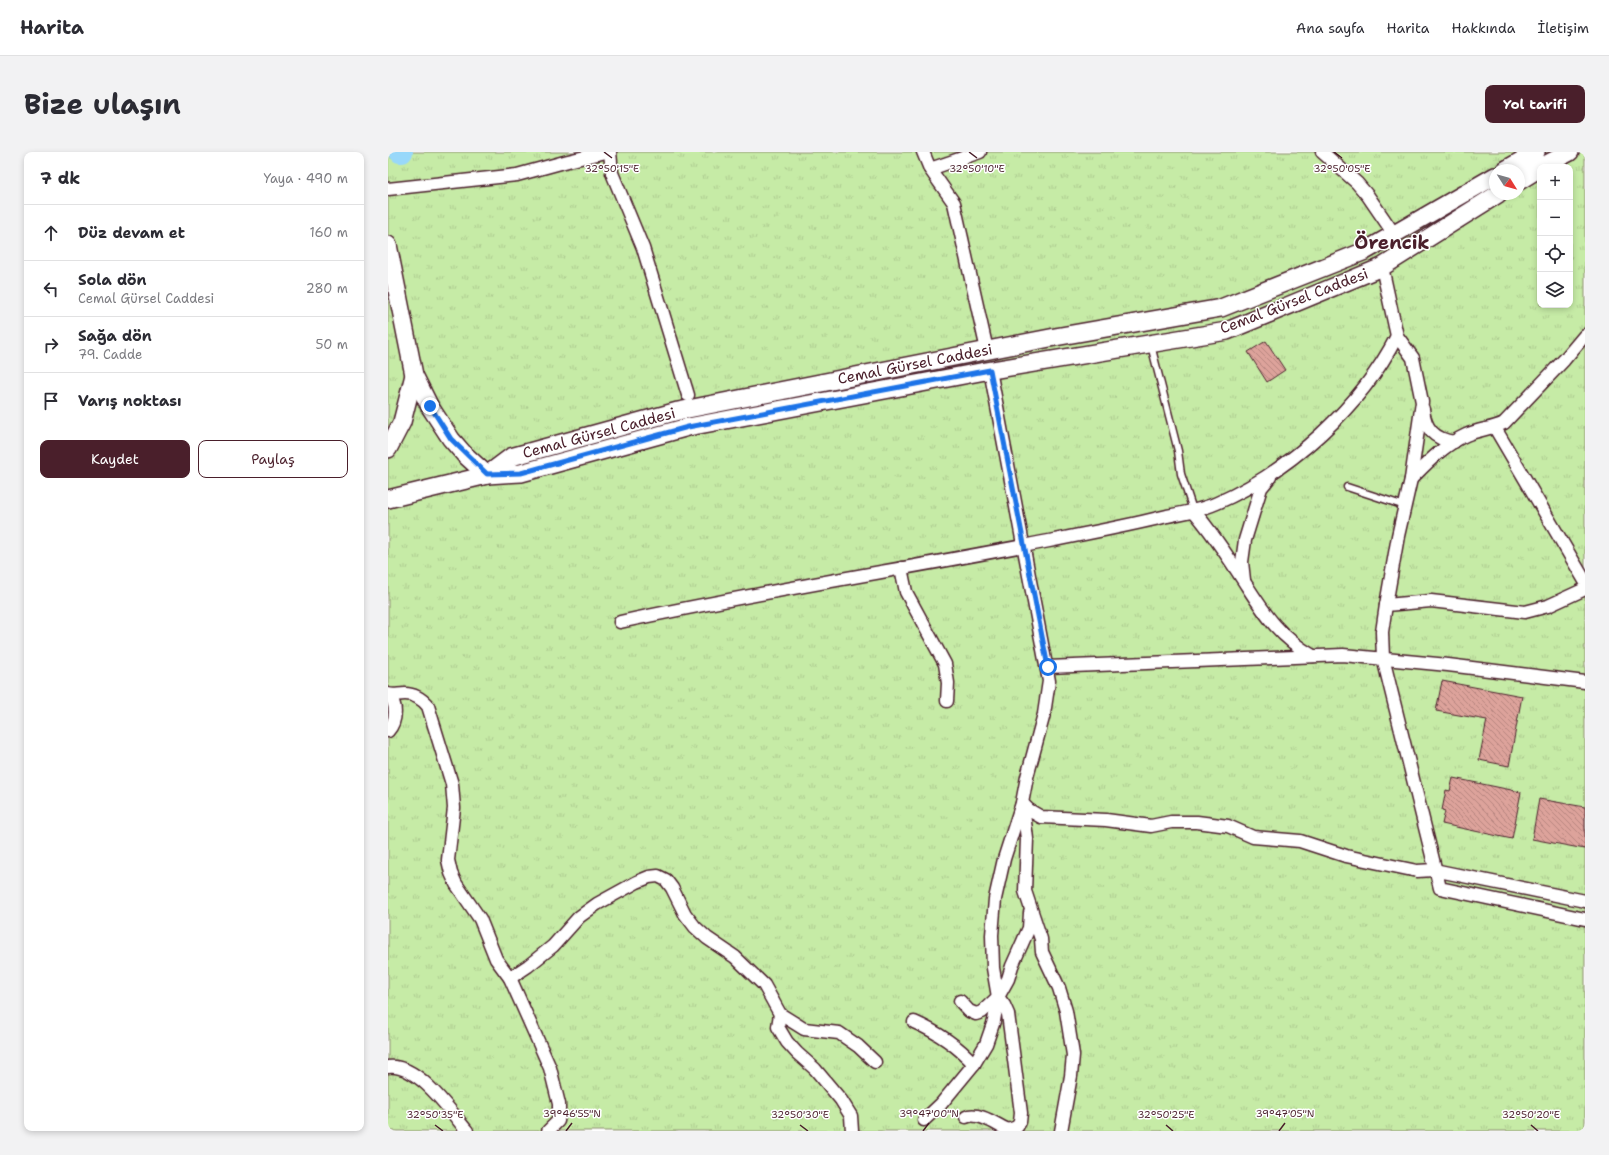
<!DOCTYPE html>
<html lang="tr">
<head>
<meta charset="utf-8">
<style>
  :root { --surface:#fff; --page:#f2f2f3; --text:#2b2b33; --muted:#7c7c81; --line:#e1e1e2; --accent:#4a1f2b }
  body { margin:0; font-family:"Shantell Sans",sans-serif; background:var(--page); color:var(--text) }
  .controls { position:absolute; right:12px; top:12px; display:grid; overflow:hidden; border-radius:8px; box-shadow:0 2px 6px #0003 }
  .controls button { width:36px; height:36px; display:grid; place-items:center; padding:0; border:0; border-bottom:1px solid var(--line); background:var(--surface); color:var(--text); font:20px sans-serif }
  .compass { position:absolute; left:1101px; top:12px; width:36px; height:36px; border-radius:50%; background:var(--surface); box-shadow:0 2px 6px #0003; rotate:127deg }
  .stop { position:absolute; width:12px; height:12px; margin:-9px; border:3px solid #1a73e8; border-radius:50%; background:#fff }
  .stop.end { background:#1a73e8; border-color:#fff; box-shadow:0 1px 4px #0008 }
  .list { margin:0; padding:0; list-style:none }
  h2 { display:flex; justify-content:space-between; align-items:center; height:52px; margin:0; padding:0 16px; font-size:17px }
  h2 small { font-size:13px; font-weight:400; color:var(--muted) }
  .list li { display:grid; grid-template-columns:26px 1fr auto; gap:12px; align-items:center; box-sizing:border-box; height:56px; padding:0 16px; border-top:1px solid var(--line) }
  .list b { display:block; font-size:15px; white-space:nowrap }
  .list p { margin:0; font-size:13px; white-space:nowrap; color:var(--muted) }
  .list em { font-size:13px; font-style:normal; color:var(--muted) }
  .actions { display:flex; gap:8px; padding:12px 16px }
  .actions a { flex:1; padding:9px 0; border:1px solid var(--accent); border-radius:8px; text-align:center; font-size:14px; color:var(--accent) }
  .actions .main { background:var(--accent); color:#fff }
  .icon { flex:none; width:22px; height:22px; fill:none; stroke:currentColor; stroke-width:2; stroke-linecap:round; stroke-linejoin:round }
  .map { position:relative; flex:none; width:1197px; height:979px; overflow:hidden; border-radius:8px }
  header { display:flex; align-items:center; gap:24px; box-sizing:border-box; height:56px; padding:0 20px; background:var(--surface); border-bottom:1px solid var(--line) }
  header strong { font-size:19px }
  nav { display:flex; gap:22px; margin-inline-start:auto; font-size:14px }
  .intro { display:flex; align-items:center; justify-content:space-between; box-sizing:border-box; height:96px; padding:0 24px }
  h1 { margin:0; font-size:28px }
  .button { padding:10px 18px; border-radius:8px; background:var(--accent); color:#fff; font-size:14px; font-weight:700 }
  main { display:flex; gap:24px; padding:0 24px }
  aside { flex:1; background:var(--surface); border-radius:8px; box-shadow:0 2px 6px #0003 }
  .map>svg:first-child { display:block }
  .park { fill:url(#park-tufts); stroke:#888568; fill-rule:evenodd }
  .lines { fill:none; stroke-linecap:round; stroke-linejoin:round }
  .river { stroke:#98d8fa; stroke-width:22 }
  .building { fill:url(#building-back-hatch); stroke:#4a1f2b }
  .lane-casing { stroke:#4a1f2b; stroke-width:9 }
  .street-casing { stroke:#4a1f2b; stroke-width:15 }
  .secondary-casing { stroke:#4a1f2b; stroke-width:20 }
  .lane { stroke:#fff; stroke-width:6 }
  .street { stroke:#fff; stroke-width:12 }
  .secondary { stroke:#fff; stroke-width:17 }
  .route { stroke:#1a73e8; stroke-width:5 }
  .ticks { fill:none; stroke:#4a1f2b; stroke-width:1.5 }
  .labels { text-anchor:middle; dominant-baseline:central; stroke-width:3; stroke-linejoin:round; paint-order:stroke }
  .street-label { font-size:15px; fill:#4a1f2b; stroke:#fff }
  .district-label { font-size:19px; font-weight:bold; fill:#4a1f2b; stroke:#fff }
  .ticks-label { font-size:10px; text-anchor:middle; fill:#4a1f2b; stroke:#fff; stroke-width:3; stroke-linejoin:round; paint-order:stroke }
</style>
</head>
<body>
<header>
<strong>Harita</strong>
<nav><a>Ana sayfa</a><a>Harita</a><a>Hakkında</a><a>İletişim</a></nav>
</header>
<div class="intro"><h1>Bize ulaşın</h1><a class="button">Yol tarifi</a></div>
<main>
<aside>
<h2>7 dk<small>Yaya · 490 m</small></h2>
<ul class="list">
<li><svg class="icon" aria-label="ahead" viewBox="0 0 24 24"><path d="M12 20V5M6 11l6-6 6 6"/></svg><div><b>Düz devam et</b></div><em>160 m</em></li>
<li><svg class="icon" aria-label="left" viewBox="0 0 24 24"><path d="M17 20v-9H6M10 6l-5 5 5 5"/></svg><div><b>Sola dön</b><p>Cemal Gürsel Caddesi</p></div><em>280 m</em></li>
<li><svg class="icon" aria-label="right" viewBox="0 0 24 24"><path d="M7 20v-9h11M14 6l5 5-5 5"/></svg><div><b>Sağa dön</b><p>79. Cadde</p></div><em>50 m</em></li>
<li><svg class="icon" aria-label="arrive" viewBox="0 0 24 24"><path d="M6 21V4h12l-3 4 3 4H6"/></svg><div><b>Varış noktası</b></div></li>
</ul>
<div class="actions"><a class="main">Kaydet</a><a>Paylaş</a></div>
</aside>
<div class="map">
<svg width="1197" height="979" viewBox="0 0 1197 979">
  <defs>
    <pattern id="park-tufts" width="24" height="20" patternUnits="userSpaceOnUse"><rect width="24" height="20" fill="#c6eba6"/><path d="M3 7l-1-3M5 7V3M7 7l1-3M15 17l-1-3M17 17v-4M19 17l1-3" fill="none" stroke="#acc98f"/></pattern>
    <pattern id="building-back-hatch" width="6" height="6" patternUnits="userSpaceOnUse"><rect width="6" height="6" fill="#dda39b"/><path d="M-1 5l2 2M0 0l6 6M5-1l2 2" fill="none" stroke="#b5847f"/></pattern>
  </defs>
  <rect width="100%" height="100%" fill="#fff"/>
  <filter id="ink" filterUnits="userSpaceOnUse"><feTurbulence type="fractalNoise" baseFrequency=".025" numOctaves="2"/><feDisplacementMap in="SourceGraphic" scale="8" xChannelSelector="R" yChannelSelector="G"/><feConvolveMatrix kernelMatrix="1 2 1 2 8 2 1 2 1" color-interpolation-filters="sRGB"/></filter>
  <g filter="url(#ink)">
    <!-- park -->
    <path class="park" d="M 0,0 L 1197,0 L 1197,979 L 0,979 ZM 1152,15 L 1182,15 L 1182,153 L 1152,153 ZM 1107,18 L 1131,18 L 1131,42 L 1107,42 Z"/>
    <g class="lines">
      <!-- river -->
      <polyline class="river" points="12,0 14,0"/>
    </g>
    <!-- building -->
    <g class="building">
      <polygon points="878,189 897,218 879,230 860,200"/>
      <polygon points="1054,529 1134,544 1121,614 1091,608 1099,568 1048,559"/>
      <polygon points="1065,626 1133,640 1124,687 1054,672 1057,659 1054,658 1058,638 1062,639"/>
      <polygon points="1151,647 1197,655 1197,697 1144,687"/>
    </g>
    <g class="lines">
      <defs>
        <g id="lane">
          <polyline points="763,193 790,299 793,322 805,358"/>
          <polyline points="959,335 1017,354"/>
        </g>
        <g id="street">
          <polyline points="222,0 224,21 255,96 300,243"/>
          <polyline points="535,0 542,17 566,51 599,198"/>
          <polyline points="934,0 969,31 980,44 1006,82"/>
          <polyline points="542,17 592,0"/>
          <polyline points="0,37 129,23 180,9 218,0"/>
          <polyline points="994,115 1009,184 1025,206 1034,250 1023,327 1010,384 998,453 994,480 995,506 1052,736 1197,767"/>
          <path d="M 1035,257 C 1037,277 1046,287 1066,290"/>
          <polyline points="1107,276 1197,429"/>
          <path d="M 1023,327 C 1040,310 1056,293 1078,283 C 1091,277 1104,277 1116,271 L 1176,208 L 1197,183"/>
          <path d="M 805,358 C 824,380 841,406 857,431 C 877,462 891,485 925,504"/>
          <polyline points="513,416 518,440 557,512 560,531 559,549"/>
          <polyline points="856,428 854,410 857,388 873,336 882,325"/>
          <polyline points="998,453 1043,449 1137,460 1160,454 1197,437"/>
          <path d="M 232,470 C 374,439 518,417 661,389 C 700,381 740,374 779,364 C 796,361 813,358 829,351 C 902,319 973,255 1009,184"/>
          <polyline points="660,515 955,503 1060,513 1197,530"/>
          <path d="M 0,542 C 6,544 10,542 17,542 C 27,542 34,547 40,554 L 64,632 L 66,656 L 60,708 L 63,721 L 68,732 L 92,767 L 108,807 L 122,826 L 162,916 L 171,952 L 171,962 L 170,969 L 160,979"/>
          <path d="M 0,579 C 9,569 9,552 1,543"/>
          <polyline points="634,651 641,658 653,665 718,668 763,674 783,670 809,670 840,674 865,685 912,689 958,704 1029,719 1046,718 1197,749"/>
          <polyline points="635,653 639,687 637,739 653,787 654,800 671,836 678,859 685,903 683,924 673,979"/>
          <polyline points="122,826 140,814 165,794 191,765 209,752 249,730 261,725 270,724 278,728 284,736 297,762 307,775 319,786 347,805 376,833 392,862 390,875 399,890 409,901 427,917 453,948 463,964 464,979"/>
          <polyline points="572,849 581,859 588,862 594,860 610,845"/>
          <polyline points="392,862 416,877 451,881 470,894 487,910"/>
          <path d="M 526,870 C 549,880 569,893 586,912"/>
          <path d="M 0,915 C 30,911 62,959 79,979"/>
          <path d="M 578,965 C 590,959 609,973 620,978 L 629,975 L 632,970 L 633,961 L 620,862 L 616,853 L 610,845 L 620,827 L 624,814 L 641,776 L 642,761"/>
          <polyline points="536,968 553,952 586,912 598,892 606,869 610,845 605,816 604,783 607,747 616,707 634,651 639,625 656,562 661,529 602,218"/>
        </g>
        <g id="secondary">
          <polyline points="1153,15 1182,0"/>
          <polyline points="1117,18 1148,0"/>
          <polyline points="1131,29 1152,16"/>
          <polyline points="0,93 26,223 42,255 63,287 76,302 99,323"/>
          <polyline points="0,297 14,270 26,223"/>
          <polyline points="99,323 123,305 290,259 667,185 833,156 977,99 1107,24"/>
          <polyline points="0,347 99,323 133,321 300,275 592,220 839,179 994,115 1110,42"/>
        </g>
      </defs>
      <!-- lane casing -->
      <use href="#lane" class="lane-casing"/>
      <!-- street casing -->
      <use href="#street" class="street-casing"/>
      <!-- secondary casing -->
      <use href="#secondary" class="secondary-casing"/>
      <!-- lane -->
      <use href="#lane" class="lane"/>
      <!-- street -->
      <use href="#street" class="street"/>
      <!-- secondary -->
      <use href="#secondary" class="secondary"/>
    </g>
  </g>
  <g class="lines" filter="url(#ink)">
    <!-- route -->
    <polyline class="route" points="42,254 63,287 99,322 133,321 300,275 602,218 660,515"/>
  </g>
  <!-- ticks -->
  <path class="ticks" d="M 216,0 L 224,6M 581,0 L 589,6M 946,0 L 954,6M 47,973 L 55,979M 412,973 L 420,979M 778,973 L 785,979M 1143,973 L 1150,979M 178,979 L 184,971M 535,979 L 541,971M 891,979 L 897,971"/>
  <g class="labels">
    <!-- street labels -->
    <g class="street-label">
      <text transform="translate(906 149) rotate(-21)">Cemal Gürsel Caddesi</text>
      <text transform="translate(527 212) rotate(-11)">Cemal Gürsel Caddesi</text>
      <text transform="translate(211 281) rotate(-15)">Cemal Gürsel Caddesi</text>
    </g>
    <!-- district labels -->
    <g class="district-label">
      <text x="1004" y="90">Örencik</text>
    </g>
  </g>
  <g class="ticks-label">
    <text x="224" y="20">32°50'15"E</text>
    <text x="589" y="20">32°50'10"E</text>
    <text x="954" y="20">32°50'05"E</text>
    <text x="184" y="965">39°46'55"N</text>
    <text x="541" y="965">39°47'00"N</text>
    <text x="897" y="965">39°47'05"N</text>
    <text x="47" y="966">32°50'35"E</text>
    <text x="412" y="966">32°50'30"E</text>
    <text x="778" y="966">32°50'25"E</text>
    <text x="1143" y="966">32°50'20"E</text>
  </g>
</svg>
<div class="controls">
<button>+</button>
<button>−</button>
<button><svg class="icon" aria-label="locate" viewBox="0 0 24 24"><circle cx="12" cy="12" r="6"/><path d="M12 2v4M12 18v4M2 12h4M18 12h4"/></svg></button>
<button><svg class="icon" aria-label="layers" viewBox="0 0 24 24"><path d="M12 4l9 5-9 5-9-5zM3 14l9 5 9-5"/></svg></button>
</div>
<svg class="compass" viewBox="-18 -18 36 36"><path d="M0-13l5 13h-10z" fill="#e53935"/><path d="M0 13l5-13h-10z" fill="#7c7c81"/></svg>
<div class="stop" style="left:660px;top:515px"></div>
<div class="stop end" style="left:42px;top:254px"></div>
</div>
</main>
</body>
</html>
